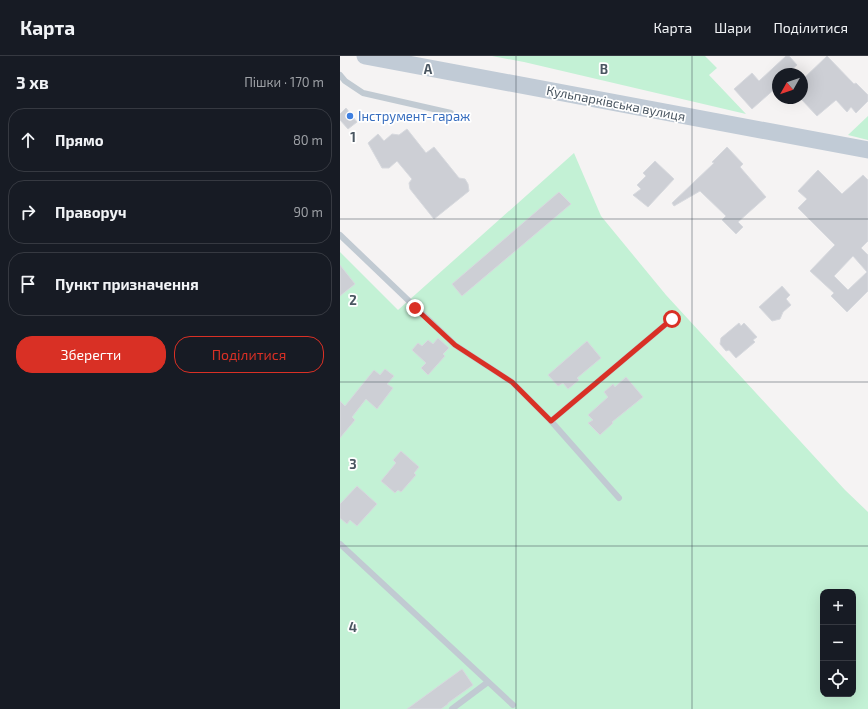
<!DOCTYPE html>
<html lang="uk">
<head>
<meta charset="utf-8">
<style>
  :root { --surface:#171b24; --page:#242831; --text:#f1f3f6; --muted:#9ea1a6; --line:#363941; --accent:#d93025 }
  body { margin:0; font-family:"Exo 2",sans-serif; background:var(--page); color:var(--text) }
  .controls { position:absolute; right:12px; bottom:12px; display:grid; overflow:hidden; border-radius:8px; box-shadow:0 4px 16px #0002 }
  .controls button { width:36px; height:36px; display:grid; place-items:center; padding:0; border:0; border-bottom:1px solid var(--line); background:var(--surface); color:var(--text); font:20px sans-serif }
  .compass { position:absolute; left:432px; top:12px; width:36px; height:36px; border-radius:50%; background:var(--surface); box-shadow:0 4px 16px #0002; rotate:230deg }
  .stop { position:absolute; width:12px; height:12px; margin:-9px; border:3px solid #d93025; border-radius:50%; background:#fff }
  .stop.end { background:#d93025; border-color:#fff; box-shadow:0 1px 4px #0008 }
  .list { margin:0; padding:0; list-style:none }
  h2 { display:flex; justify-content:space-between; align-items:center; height:52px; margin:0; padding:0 16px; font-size:17px }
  h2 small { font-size:13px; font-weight:400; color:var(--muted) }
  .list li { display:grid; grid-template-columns:26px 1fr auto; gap:12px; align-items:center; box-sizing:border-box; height:64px; margin:0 8px 8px; padding:0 8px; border:1px solid var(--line); border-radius:16px }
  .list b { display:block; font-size:15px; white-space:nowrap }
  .list em { font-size:13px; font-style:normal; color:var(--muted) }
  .actions { display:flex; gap:8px; padding:12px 16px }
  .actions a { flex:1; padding:9px 0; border:1px solid var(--accent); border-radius:16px; text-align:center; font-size:14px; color:var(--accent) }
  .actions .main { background:var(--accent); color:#fff }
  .icon { flex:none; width:22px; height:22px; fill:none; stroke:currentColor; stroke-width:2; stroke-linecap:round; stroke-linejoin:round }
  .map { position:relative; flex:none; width:528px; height:653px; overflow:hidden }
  header { display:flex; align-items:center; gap:24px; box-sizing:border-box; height:56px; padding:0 20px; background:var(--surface); border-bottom:1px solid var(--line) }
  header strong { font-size:19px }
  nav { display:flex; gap:22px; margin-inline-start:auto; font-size:14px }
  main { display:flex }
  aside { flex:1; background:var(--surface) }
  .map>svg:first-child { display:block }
  .green { fill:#c3f1d5; fill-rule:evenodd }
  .building { fill:#cdcfd5; stroke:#d7d9de; fill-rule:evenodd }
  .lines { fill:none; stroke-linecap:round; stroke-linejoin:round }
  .service { stroke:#c1cad2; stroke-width:6 }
  .secondary { stroke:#c1cbd6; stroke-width:17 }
  .route { stroke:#d93025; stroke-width:5 }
  .grid { fill:none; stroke:#4a5661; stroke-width:1; stroke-opacity:0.55 }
  .shop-dot { fill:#3f7fe0; stroke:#fff; stroke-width:1.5 }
  .labels { text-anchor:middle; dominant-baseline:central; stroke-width:3.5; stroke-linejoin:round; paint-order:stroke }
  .street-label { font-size:13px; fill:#4a5661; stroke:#fff }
  .shop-label { font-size:13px; fill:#366cbe; stroke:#fff; text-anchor:start }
  .grid-label { font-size:13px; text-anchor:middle; font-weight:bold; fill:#4a5661; stroke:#fff; stroke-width:3.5; stroke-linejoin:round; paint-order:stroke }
</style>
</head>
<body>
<header>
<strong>Карта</strong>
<nav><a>Карта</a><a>Шари</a><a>Поділитися</a></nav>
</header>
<main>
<aside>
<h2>3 хв<small>Пішки · 170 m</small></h2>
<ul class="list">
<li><svg class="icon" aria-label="ahead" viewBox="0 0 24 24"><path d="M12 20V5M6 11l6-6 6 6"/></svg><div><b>Прямо</b></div><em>80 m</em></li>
<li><svg class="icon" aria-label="right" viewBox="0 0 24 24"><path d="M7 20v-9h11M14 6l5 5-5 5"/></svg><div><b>Праворуч</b></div><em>90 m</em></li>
<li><svg class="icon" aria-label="arrive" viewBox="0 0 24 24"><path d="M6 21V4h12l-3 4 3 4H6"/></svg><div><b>Пункт призначення</b></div></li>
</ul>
<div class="actions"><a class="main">Зберегти</a><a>Поділитися</a></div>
</aside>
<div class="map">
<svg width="528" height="653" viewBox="0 0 528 653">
  <rect width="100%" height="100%" fill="#f5f3f3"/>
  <!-- green -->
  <g class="green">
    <polygon points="152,0 365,0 377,12 369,19 406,58 184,6"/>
    <polygon points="528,60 528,84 508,79"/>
    <path d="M 234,97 L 261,160 L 326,239 L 505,434 L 528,456 L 528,653 L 0,653 L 0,196 L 58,254 ZM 483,536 L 513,536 L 513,638 L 483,638 Z"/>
  </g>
  <!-- building -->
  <g class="building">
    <polygon points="446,0 449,0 457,9 446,18 438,18 438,30 412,53 394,33 412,17 419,25"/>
    <polygon points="487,0 514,28 516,27 528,39 528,45 516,57 511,51 507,56 496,44 477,60 462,44 462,24"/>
    <polygon points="6,52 17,66 8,73 0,64 0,58"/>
    <polygon points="67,73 86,97 94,91 119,122 125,123 128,128 129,135 94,163 70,133 69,127 72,123 57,105 49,112 42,112 28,87 38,78 44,85 52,78 59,79"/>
    <polygon points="387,91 403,108 400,111 426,141 398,166 403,171 396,178 382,164 386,160 360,135 334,150 332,147 374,107 372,106"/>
    <polygon points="315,105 334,123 308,151 293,139 301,133 297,129 306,120 303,117"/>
    <path d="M 478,114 L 502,138 L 523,119 L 528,124 L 528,185 L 521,192 L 528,199 L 528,235 L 507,256 L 491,240 L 494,237 L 470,215 L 495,189 L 458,152 L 467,143 L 458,135 ZM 513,200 L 527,216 L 508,234 L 494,220 Z"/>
    <polygon points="219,136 231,148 122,240 112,228"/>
    <polygon points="0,209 15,228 0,240"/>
    <polygon points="442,230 450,239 446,243 451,249 443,256 440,263 432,265 419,251"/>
    <polygon points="399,267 401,270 404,267 417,281 413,284 415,286 396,302 389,294 386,295 380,288 381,282"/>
    <polygon points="98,282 109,292 103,298 105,300 88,319 81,312 86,307 72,294 78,287 82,290 88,284 93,288"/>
    <polygon points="247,285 261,302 237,322 239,324 228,333 223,327 218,330 208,319"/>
    <polygon points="45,313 54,320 47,328 53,332 37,353 26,343 12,361 15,364 0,382 0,345 5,350 34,314 40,319"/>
    <polygon points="286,321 303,341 272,366 273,367 260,379 248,367 253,364 248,359 268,341 264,336 273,328 275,331"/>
    <polygon points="61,395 79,411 74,417 76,419 61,436 58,434 55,437 41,425 56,407 53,404"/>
    <polygon points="17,430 37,448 17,470 10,464 7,468 0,462 0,448"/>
    <polygon points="122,613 133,629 108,647 108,648 101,653 67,653"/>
  </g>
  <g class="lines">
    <!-- service -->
    <g class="service">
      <polyline points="0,19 5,25 23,37 111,57"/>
      <polyline points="0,179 115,289 172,326 211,365 279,442"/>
      <polyline points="211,365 332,263"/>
      <polyline points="0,488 173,649"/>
      <polyline points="112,653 148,626"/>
    </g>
    <!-- secondary -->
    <polyline class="secondary" points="25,0 528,94"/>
  </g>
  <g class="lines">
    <!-- route -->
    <polyline class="route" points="75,252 115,289 172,326 211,365 332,263"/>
  </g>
  <!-- grid -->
  <path class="grid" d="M 176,0 L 176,653M 352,0 L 352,653M 0,163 L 528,163M 0,326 L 528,326M 0,490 L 528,490"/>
  <!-- markers -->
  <circle class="shop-dot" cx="10" cy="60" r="4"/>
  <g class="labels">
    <!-- street labels -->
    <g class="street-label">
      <text transform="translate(276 47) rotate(11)">Кульпарківська вулиця</text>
    </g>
    <!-- shop labels -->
    <g class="shop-label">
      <text x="18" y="60">Інструмент-гараж</text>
    </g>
  </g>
  <g class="grid-label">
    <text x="88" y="18">A</text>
    <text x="264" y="18">B</text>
    <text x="13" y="86">1</text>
    <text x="13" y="249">2</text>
    <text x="13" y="413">3</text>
    <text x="13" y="576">4</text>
  </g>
</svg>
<div class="controls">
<button>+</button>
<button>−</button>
<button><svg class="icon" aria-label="locate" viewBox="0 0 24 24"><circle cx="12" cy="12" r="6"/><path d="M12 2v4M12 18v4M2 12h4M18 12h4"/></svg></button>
</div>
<svg class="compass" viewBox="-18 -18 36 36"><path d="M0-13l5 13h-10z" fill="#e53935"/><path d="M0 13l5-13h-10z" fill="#9ea1a6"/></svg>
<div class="stop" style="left:332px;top:263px"></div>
<div class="stop end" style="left:75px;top:252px"></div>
</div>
</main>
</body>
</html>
